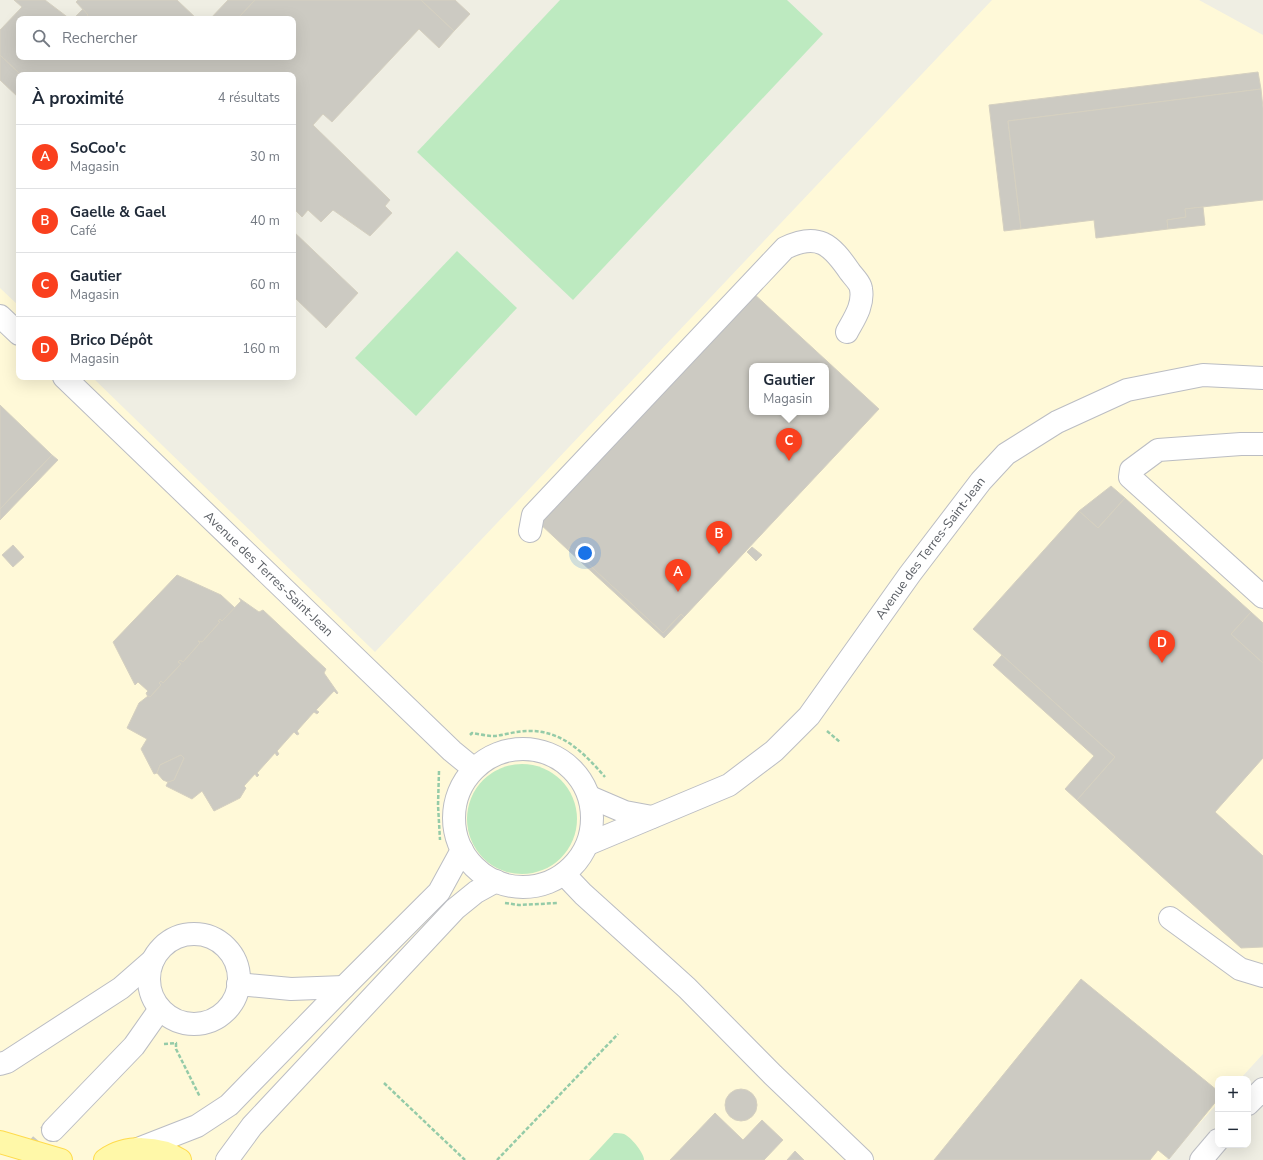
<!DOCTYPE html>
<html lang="fr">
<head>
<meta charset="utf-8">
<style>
  :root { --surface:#fff; --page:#f6f6f7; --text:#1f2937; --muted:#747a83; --line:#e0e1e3; --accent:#fa401e }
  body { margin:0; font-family:"Nunito Sans",sans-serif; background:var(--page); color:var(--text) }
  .controls { position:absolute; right:12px; bottom:12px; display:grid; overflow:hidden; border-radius:8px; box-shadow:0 4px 16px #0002 }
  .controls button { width:36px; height:36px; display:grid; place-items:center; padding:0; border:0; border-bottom:1px solid var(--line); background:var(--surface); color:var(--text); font:20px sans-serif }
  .you { position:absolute; left:585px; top:553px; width:14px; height:14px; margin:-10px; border:3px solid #fff; border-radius:50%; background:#1a73e8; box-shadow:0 0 0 6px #1a73e833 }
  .badge { display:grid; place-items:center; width:26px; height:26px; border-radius:50%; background:var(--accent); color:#fff; font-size:13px; font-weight:700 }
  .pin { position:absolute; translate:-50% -33px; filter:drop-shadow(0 1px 2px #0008) }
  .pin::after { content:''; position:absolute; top:21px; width:14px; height:12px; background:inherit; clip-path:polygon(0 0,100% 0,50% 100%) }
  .popup { position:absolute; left:749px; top:363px; width:80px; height:52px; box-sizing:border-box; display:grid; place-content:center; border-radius:8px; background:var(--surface); filter:drop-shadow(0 1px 3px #0005); font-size:13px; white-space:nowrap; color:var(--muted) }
  .popup b { font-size:15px; color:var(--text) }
  .popup::after { content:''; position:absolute; left:50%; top:100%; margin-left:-8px; border:8px solid transparent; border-top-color:var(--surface) }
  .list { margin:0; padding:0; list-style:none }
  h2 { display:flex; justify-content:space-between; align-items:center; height:52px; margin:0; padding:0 16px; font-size:17px }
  h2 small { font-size:13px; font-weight:400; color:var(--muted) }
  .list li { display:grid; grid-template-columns:26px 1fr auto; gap:12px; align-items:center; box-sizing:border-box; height:64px; padding:0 16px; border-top:1px solid var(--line) }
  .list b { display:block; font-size:15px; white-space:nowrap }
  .list p { margin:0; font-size:13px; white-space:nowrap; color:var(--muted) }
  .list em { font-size:13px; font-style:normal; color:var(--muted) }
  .icon { flex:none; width:22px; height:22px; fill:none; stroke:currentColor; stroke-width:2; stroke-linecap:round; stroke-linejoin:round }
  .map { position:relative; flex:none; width:1263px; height:1160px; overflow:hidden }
  .search { position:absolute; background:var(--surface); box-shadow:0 4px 16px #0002; left:16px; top:16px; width:280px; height:44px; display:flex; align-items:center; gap:10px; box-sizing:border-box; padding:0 14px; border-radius:8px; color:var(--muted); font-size:15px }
  .panel { position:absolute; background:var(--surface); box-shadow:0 4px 16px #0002; left:16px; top:72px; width:280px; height:308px; border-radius:8px }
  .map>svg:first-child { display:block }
  .commercial { fill:#fff9d8; fill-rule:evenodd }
  .green { fill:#bdeac0 }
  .building { fill:#cccac2; stroke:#d5d0c0; fill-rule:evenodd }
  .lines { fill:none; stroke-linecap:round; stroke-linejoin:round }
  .minor-tunnel { stroke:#cacac4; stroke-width:22; stroke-dasharray:22 11; stroke-linecap:butt }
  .minor-casing { stroke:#bbbdc3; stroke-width:24 }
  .major-casing { stroke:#ffdb4c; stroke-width:24 }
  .path { stroke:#95cba8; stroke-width:2.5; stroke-dasharray:4 2; stroke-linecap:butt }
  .minor { stroke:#fff; stroke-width:22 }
  .major { stroke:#fff8a8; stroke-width:22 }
  .labels { text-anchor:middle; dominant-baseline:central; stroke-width:4; stroke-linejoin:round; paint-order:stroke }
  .street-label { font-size:13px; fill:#5b5f65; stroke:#fff }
</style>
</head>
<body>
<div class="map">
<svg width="1263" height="1160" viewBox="0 0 1263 1160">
  <rect width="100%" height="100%" fill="#efeee3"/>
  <!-- commercial -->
  <path class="commercial" d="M 992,0 L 1199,0 L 1263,35 L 1263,1054 L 1240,1079 L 1218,1079 L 1218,1103 L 1166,1160 L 0,1160 L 0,288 L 19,306 L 19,377 L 92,377 L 375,652 ZM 752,366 L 826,366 L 826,412 L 752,412 Z"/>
  <!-- green -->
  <g class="green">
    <polygon points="560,0 787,0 823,34 573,300 417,152"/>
    <polygon points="457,251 517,308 416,416 355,358"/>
    <circle cx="522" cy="819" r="55"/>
    <path d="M 614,1133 C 617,1133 621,1133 624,1134 C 631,1137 644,1153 644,1160 L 589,1160 Z"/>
  </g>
  <!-- building -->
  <g class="building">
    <polygon points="14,0 45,0 70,19 19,19 19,57 293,57 293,19 237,19 255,0 421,0 454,31 439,48 419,29 332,122 323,114 313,125 390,200 385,206 392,213 370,236 333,210 321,222 308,210 302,217 293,208 293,75 21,75 0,55 0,30 22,7"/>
    <polygon points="78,0 177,0 197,19 85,19 88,15 76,2"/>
    <polygon points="228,0 255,0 237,19 210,19"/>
    <polygon points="421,0 455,0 470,14 454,31"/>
    <polygon points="83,9 88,15 85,19 73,19"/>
    <polygon points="0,55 21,75 19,75 19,98 0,80"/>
    <polygon points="1258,72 1261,89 1008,121 1021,229 1004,231 989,105"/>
    <polygon points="1261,89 1263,108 1263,200 1185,209 1186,217 1167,220 1168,229 1096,238 1094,220 1021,229 1008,121"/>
    <polygon points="1203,207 1205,225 1168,229 1167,220 1186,217 1185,209"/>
    <polygon points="293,231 358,293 326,328 293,296"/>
    <path d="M 752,292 L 879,409 L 684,617 L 681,614 L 663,633 L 570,547 L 568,550 L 538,522 ZM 752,366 L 826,366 L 826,412 L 752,412 Z"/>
    <polygon points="0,405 52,455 0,509"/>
    <polygon points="52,455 58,460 0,520 0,509"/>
    <polygon points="1111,486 1125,498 1098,528 1079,511"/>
    <polygon points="1125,498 1251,612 1231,634 1263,663 1263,758 1215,812 1263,856 1263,947 1241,948 1077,800 1115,757 973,629 1079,511 1098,528"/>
    <polygon points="13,545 24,557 13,567 2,555"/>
    <polygon points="570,547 663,633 681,614 684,617 664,638 568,550"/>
    <polygon points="752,547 762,555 756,561 747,552"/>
    <polygon points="177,575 221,595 235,608 222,621 220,619 218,621 220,622 202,642 198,641 200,643 183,662 180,660 178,662 181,664 163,683 161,681 159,683 161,685 150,697 148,697 146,693 148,691 138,682 135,685 113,642"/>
    <polygon points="239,598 259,612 263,610 326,669 324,673 338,693 337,694 334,691 316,710 319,712 317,714 314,712 297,731 299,734 297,735 294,732 277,751 279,754 277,756 275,753 257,773 259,775 257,777 255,774 244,786 246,788 240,798 214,811 202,791 192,799 166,786 168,782 174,780 184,758 181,755 160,765 157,773 154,774 141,749 147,739 127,728 139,703 148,696 150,697 161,685 159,683 161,681 163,683 181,664 178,662 180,660 183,662 200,643 198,641 202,642 220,622 218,621 220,619 222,621 241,601"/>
    <polygon points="1251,612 1263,623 1263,663 1231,634"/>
    <polygon points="1002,655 1115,757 1077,800 1065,789 1094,756 993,665"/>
    <polygon points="181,755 184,758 174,780 168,782 163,780 157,773 160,765"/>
    <polygon points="1081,979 1218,1091 1218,1099 1169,1159 1158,1150 1150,1160 934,1160"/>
    <circle cx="741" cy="1105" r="16"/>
    <polygon points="715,1113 743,1140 762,1120 783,1140 764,1160 670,1160"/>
    <polygon points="795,1151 804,1160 787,1160"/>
  </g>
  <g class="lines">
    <!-- minor-tunnel -->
    <polyline class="minor-tunnel" points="27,1160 53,1130"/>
    <defs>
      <g id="minor">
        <polyline points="0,316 19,334"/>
        <path id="s1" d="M 64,377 L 452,751 L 474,769"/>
        <polyline points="1263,444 1241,444 1158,450 1131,470 1130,477 1263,597"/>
        <path d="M 530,531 L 533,515 L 785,248 C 818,232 831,244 850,272 C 853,276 861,284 861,289 C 864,305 854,319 847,332"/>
        <circle cx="523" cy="818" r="69"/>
        <polyline points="590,797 625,812 652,817"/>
        <path id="s2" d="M 588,844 L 729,785 L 774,751 L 809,716 L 910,574 L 981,481 L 1006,454 L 1057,422 L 1127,390 L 1203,375 L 1263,378"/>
        <polyline points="564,874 583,894 687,988 773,1075 862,1160"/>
        <polyline points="1170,918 1240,969 1263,976"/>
        <circle cx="194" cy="979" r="45"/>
        <polyline points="238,984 291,989 344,987"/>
        <polyline points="0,1064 7,1062 121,988 153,960"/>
        <polyline points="1248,1104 1263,1089"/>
        <polyline points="53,1130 134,1046 160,1009"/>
        <polyline points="138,1149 197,1126 229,1105 344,987 439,892 462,850"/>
        <polyline points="227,1160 252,1126 455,909 476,892 496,881"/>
        <polyline points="1201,1160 1218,1140"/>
      </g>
      <g id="major">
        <polyline points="0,1142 61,1160"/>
        <path d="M 105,1160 C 126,1145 159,1146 180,1160"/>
      </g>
    </defs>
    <!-- minor casing -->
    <use href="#minor" class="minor-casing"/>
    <!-- major casing -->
    <use href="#major" class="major-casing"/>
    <!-- path -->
    <g class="path">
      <polyline points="827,731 840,742"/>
      <path d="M 470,735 L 472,733 C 479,734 487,736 494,736 C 505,735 516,731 528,731 C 562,730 584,753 605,777"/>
      <polyline points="439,771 438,805 440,840"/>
      <polyline points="505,903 519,905 558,903"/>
      <polyline points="164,1044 176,1043 176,1049 200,1097"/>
      <polyline points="384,1083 465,1160"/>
      <polyline points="497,1160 618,1034"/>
    </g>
    <!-- minor -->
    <use href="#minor" class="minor"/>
    <!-- major -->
    <use href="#major" class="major"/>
  </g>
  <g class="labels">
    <!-- street labels -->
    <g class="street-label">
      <text stroke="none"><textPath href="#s2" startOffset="466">Avenue des Terres-Saint-Jean</textPath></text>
      <text stroke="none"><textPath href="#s1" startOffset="284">Avenue des Terres-Saint-Jean</textPath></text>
    </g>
  </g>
</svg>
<div class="controls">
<button>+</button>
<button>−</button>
</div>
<div class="you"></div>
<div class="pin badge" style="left:678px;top:592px">A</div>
<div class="pin badge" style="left:719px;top:554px">B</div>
<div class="pin badge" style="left:789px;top:461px">C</div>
<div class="popup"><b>Gautier</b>Magasin</div>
<div class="pin badge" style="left:1162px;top:663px">D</div>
<div class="search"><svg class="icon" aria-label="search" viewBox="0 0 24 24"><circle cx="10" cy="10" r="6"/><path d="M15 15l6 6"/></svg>Rechercher</div>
<section class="panel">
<h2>À proximité<small>4 résultats</small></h2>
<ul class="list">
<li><span class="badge">A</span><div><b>SoCoo'c</b><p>Magasin</p></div><em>30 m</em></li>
<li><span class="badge">B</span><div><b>Gaelle &amp; Gael</b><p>Café</p></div><em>40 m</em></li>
<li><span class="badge">C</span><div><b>Gautier</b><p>Magasin</p></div><em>60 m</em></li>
<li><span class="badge">D</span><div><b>Brico Dépôt</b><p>Magasin</p></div><em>160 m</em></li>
</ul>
</section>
</div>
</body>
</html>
